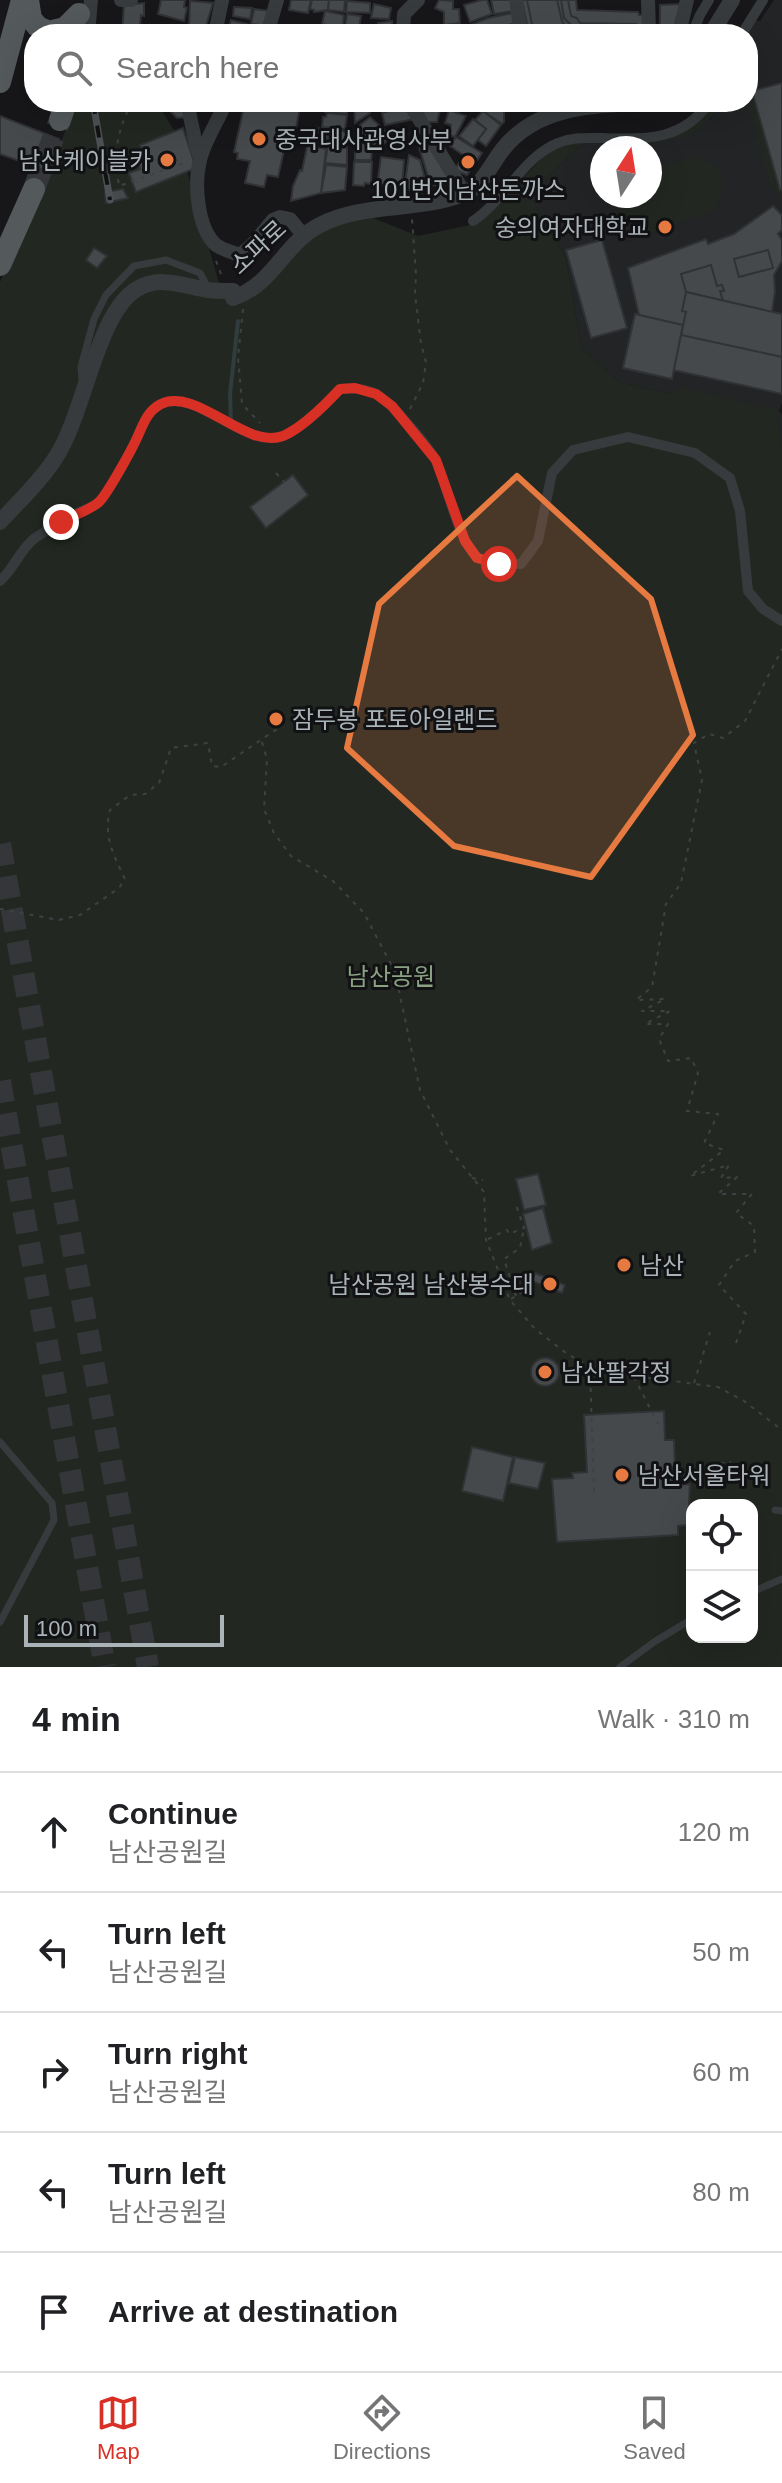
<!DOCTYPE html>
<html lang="en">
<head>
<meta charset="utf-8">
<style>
  :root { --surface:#fff; --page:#f6f6f6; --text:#202124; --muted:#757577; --line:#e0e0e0; --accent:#d93025 }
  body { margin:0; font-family:Arial,"Noto Sans KR",sans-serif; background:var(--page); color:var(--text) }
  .controls { position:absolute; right:24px; bottom:24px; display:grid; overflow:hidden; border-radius:16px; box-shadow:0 8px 32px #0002 }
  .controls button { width:72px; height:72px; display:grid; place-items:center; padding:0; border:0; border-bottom:2px solid var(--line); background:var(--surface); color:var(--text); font:40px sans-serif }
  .compass { position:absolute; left:590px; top:136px; width:72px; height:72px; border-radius:50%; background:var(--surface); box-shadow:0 8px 32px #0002; rotate:12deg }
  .scale { position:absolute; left:24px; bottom:20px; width:200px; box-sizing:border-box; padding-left:8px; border:4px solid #aab3b8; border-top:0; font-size:22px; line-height:28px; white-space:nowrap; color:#aab3b8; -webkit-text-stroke:6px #121214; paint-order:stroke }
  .stop { position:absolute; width:24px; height:24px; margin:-18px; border:6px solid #d93025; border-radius:50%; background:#fff }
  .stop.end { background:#d93025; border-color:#fff; box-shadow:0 2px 8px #0008 }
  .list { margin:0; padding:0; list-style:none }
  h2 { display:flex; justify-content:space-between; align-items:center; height:104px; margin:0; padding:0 32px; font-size:34px }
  h2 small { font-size:26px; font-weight:400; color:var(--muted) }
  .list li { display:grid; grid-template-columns:52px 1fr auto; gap:24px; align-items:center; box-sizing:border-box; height:120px; padding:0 32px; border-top:2px solid var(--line) }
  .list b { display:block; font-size:30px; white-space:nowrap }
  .list p { margin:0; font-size:26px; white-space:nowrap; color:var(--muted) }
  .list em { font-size:26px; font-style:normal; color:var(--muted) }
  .icon { flex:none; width:44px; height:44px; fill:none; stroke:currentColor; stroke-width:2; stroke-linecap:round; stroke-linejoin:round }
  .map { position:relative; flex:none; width:782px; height:1667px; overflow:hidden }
  .search { position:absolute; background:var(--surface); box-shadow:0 8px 32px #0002; left:24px; right:24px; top:24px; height:88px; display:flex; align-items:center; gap:20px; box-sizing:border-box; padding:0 28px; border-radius:32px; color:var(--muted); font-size:30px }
  .sheet { height:704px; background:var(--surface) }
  nav { display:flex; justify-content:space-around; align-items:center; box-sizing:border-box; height:112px; border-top:2px solid var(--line); background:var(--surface); font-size:22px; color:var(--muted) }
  nav a { display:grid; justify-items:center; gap:4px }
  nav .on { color:var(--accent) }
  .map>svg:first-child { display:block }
  .built { fill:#232426; fill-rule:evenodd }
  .green { fill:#222821; fill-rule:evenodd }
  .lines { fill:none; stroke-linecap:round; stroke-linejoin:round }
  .stream { stroke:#303c3e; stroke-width:4 }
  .building { fill:#46494c; stroke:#313235; stroke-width:2 }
  .primary-tunnel { stroke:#343639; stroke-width:22; stroke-dasharray:22 11; stroke-linecap:butt }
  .path { stroke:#3e4244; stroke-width:2; stroke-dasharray:4 6; stroke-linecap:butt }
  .service { stroke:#383b3d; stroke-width:7 }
  .pedestrian { stroke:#383b3d; stroke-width:10 }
  .minor { stroke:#383b3d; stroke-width:14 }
  .tertiary { stroke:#383b3d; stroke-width:16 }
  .primary { stroke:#54595c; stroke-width:22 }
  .rail-casing { stroke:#4d5154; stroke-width:7 }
  .rail { stroke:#121214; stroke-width:4; stroke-dasharray:12; stroke-linecap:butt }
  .route { stroke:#d93025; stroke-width:10 }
  .marked { fill:#e77a41; fill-opacity:0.2; stroke:#e77a41; stroke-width:6; stroke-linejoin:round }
  .poi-dot { fill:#e77a41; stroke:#121214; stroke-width:3 }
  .labels { text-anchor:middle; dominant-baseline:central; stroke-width:6; stroke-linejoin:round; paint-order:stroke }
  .poi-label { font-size:24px; fill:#aab3b8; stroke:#121214; text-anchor:start }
  .street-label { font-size:24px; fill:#aab3b8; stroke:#121214 }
  .park-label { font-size:24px; fill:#8aa182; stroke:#121214 }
</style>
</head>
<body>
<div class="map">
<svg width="782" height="1667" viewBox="0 0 782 1667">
  <rect width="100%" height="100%" fill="#171719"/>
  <!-- built -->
  <path class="built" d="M 774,0 L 782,0 L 782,403 L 779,411 L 782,415 L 782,447 L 780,442 L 671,394 L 619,382 L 581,347 L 566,258 L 529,195 L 583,143 L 643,144 L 686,135 L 711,119 L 722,102 L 748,102 L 748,34 L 745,34 L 752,20 L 760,21 ZM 602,148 L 650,148 L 650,196 L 602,196 Z"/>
  <!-- green -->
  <g class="green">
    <polygon points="752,91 782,189 782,197 771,187 748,101"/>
    <path d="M 78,102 L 156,102 L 176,133 L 221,290 L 233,298 L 298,241 L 358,212 L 418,236 L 479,223 L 543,157 L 559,146 L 577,141 L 682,133 L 714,102 L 722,102 C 718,107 715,114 711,118 C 683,150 621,144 583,143 L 529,195 L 566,258 L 581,347 L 619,382 L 671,394 L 684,388 L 776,410 L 782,447 L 782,1667 L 0,1667 L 0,282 ZM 692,1505 L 752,1505 L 752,1637 L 692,1637 Z"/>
    <path d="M 694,157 C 726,163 733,193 707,213 L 652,232 C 630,231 617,218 619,196 L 650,196 L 650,171 Z"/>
  </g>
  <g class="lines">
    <!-- stream -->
    <polyline class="stream" points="231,422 230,394 238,321"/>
  </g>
  <!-- building -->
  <g class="building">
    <polygon points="161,0 185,0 184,7 187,8 184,21 158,14"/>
    <polygon points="291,0 311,0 308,13 289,10"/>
    <polygon points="312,0 329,0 328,10 314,12 314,10 310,9"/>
    <polygon points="329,0 345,0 344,12 328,10"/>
    <polygon points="439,0 453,1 453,9 459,9 460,23 444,25 444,12 435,8"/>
    <polygon points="482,0 487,0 492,14 470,22 464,5"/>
    <polygon points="491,0 512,0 514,11 494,14"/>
    <polygon points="522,0 576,0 577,10 638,12 639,15 644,15 643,34 534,34 528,29"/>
    <polygon points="527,0 557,0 562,21 566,28 579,34 534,34"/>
    <polygon points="561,0 568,0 571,16 577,18 580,23 636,24 636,34 574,28 564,18"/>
    <polygon points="190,1 213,3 205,29 194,30 194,27 189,27"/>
    <polygon points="347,1 370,3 370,13 346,12"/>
    <polygon points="144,3 144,16 141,15 140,25 135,25 134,34 122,34 124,5"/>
    <polygon points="374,4 391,8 389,19 371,18"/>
    <polygon points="681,4 672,33 660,31 660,5"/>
    <polygon points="234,7 252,8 250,19 233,16"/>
    <polygon points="254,9 271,11 268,26 251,24"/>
    <polygon points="325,11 344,15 342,34 331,34 332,26 322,24"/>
    <polygon points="513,13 516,23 472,34 470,25 488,18"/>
    <polygon points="347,14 361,16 359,27 354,26 353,34 344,34"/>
    <polygon points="231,20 250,25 247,34 235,34 228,31"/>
    <polygon points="392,21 393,34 378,34 378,23"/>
    <polygon points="782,83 782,189 780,190 752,91"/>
    <polygon points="174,102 183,102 188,117 177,118 167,108"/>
    <polygon points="245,102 301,102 296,128 289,127 278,177 267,175 264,187 245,183 250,161 237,159 238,153 234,152"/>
    <polygon points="330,102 348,105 347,114 325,112"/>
    <polygon points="354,102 366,102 370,113 355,123"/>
    <polygon points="489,102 504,112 504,122 502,124 483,111"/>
    <polygon points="409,105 414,119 385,125 382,113"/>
    <polygon points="437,106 437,107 441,106 437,122 428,122 424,116 422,108"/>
    <polygon points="449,110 466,116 455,137 448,135 451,125 445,123"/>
    <polygon points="483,111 501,125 486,146 478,140 486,129 475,120"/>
    <polygon points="327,113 347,115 345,129 322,127 323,117 326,117"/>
    <polygon points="0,116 59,139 47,171 0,154"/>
    <polygon points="370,117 391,136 376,152 355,129"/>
    <polygon points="473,119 486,129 473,146 459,136"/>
    <polygon points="316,127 329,133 326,146 307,142"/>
    <polygon points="183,128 196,168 136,192 129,173 140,169 138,161 145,158 140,145"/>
    <polygon points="331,129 348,132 347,146 328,144"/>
    <polygon points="355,135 372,151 371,160 355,160"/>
    <polygon points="456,137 482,153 467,175 455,170 463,155 450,146"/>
    <polygon points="432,142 450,182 431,186 419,147"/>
    <polygon points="328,145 347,148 347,165 325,163"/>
    <polygon points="311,146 326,149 321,193 291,201 293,186 300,170 302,171 307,147"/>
    <polygon points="409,155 420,160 426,183 422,193 404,189"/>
    <polygon points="381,157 404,160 402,187 377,185"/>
    <polygon points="354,162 372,162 371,184 365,183 364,186 353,185"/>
    <polygon points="326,165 347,167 345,190 321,193"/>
    <polygon points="123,189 128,198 106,203 105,192"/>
    <polygon points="773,206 782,215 782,230 778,234 782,240 782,261 774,275 775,292 772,312 782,314 782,394 673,370 672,379 623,368 635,314 639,315 628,268 706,239 708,244 734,234"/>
    <polygon points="602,240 627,328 591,338 566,250"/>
    <polygon points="94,248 107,256 97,268 86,260"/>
    <polygon points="768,250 773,268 739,277 734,259"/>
    <polygon points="711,265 717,286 722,285 724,291 720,291 723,301 686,292 681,274"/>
    <polygon points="686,292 782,314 782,357 681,335 686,312 682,311"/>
    <polygon points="635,314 683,325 672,379 623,368"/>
    <polygon points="293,475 308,495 266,528 250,507"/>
    <polygon points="538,1174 546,1205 524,1210 516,1179"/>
    <polygon points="543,1208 552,1243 532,1250 523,1214"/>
    <polygon points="535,1273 565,1285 562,1293 532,1281"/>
    <circle cx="545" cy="1372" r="14"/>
    <polygon points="664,1411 665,1440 674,1440 675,1467 671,1467 672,1485 690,1484 688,1525 678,1526 678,1535 557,1542 552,1479 573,1478 572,1473 587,1472 584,1415"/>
    <polygon points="472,1447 513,1457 503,1501 462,1491"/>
    <polygon points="515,1457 545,1463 538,1489 509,1483"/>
  </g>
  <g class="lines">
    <!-- primary-tunnel -->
    <g class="primary-tunnel">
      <polyline points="34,189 60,120"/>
      <polyline points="0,844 148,1667"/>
      <polyline points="0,1081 105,1667"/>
    </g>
    <!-- path -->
    <g class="path">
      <path d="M 132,102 C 116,133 114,151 119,186 L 184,163"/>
      <polyline points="216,261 221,274"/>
      <polyline points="243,309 238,357 242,404 260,423"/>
      <polyline points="410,409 423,383 426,362 421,344 415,294 416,274 412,219"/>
      <polyline points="276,473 284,482"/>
      <polyline points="262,742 267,759 264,809 274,833 291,856 333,881 364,913 395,972 420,1090 450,1150 484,1192 486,1240 510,1300 535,1329 566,1353 590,1367 634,1376 718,1387 744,1401 782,1430"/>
      <path d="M 0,909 L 59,920 L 80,915 L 119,888 L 125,879 C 114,856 103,836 110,810 L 130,795 L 145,794 L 159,783 L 171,748 L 208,743 L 212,766 L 221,767 L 280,727 L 276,720"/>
      <polyline points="472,1178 483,1180"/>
      <polyline points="488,1239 507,1230 509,1234 524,1228 516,1205"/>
      <polyline points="516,1296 504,1259 520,1248 524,1228"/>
      <polyline points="511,1299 536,1283"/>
      <polyline points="736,1343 746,1314 719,1285 735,1261 755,1252 754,1226 736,1213 752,1194 718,1194 737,1177 721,1178 729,1165 690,1176 724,1150 704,1143 718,1114 687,1111 698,1073 691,1058 668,1061 659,1039 668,1024 645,1024 670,1011 642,1011 665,999 636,1000 652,987 666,904 681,883 702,780 694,743 709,734 723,738 745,721 782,649"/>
      <polyline points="590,1368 594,1493"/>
      <polyline points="634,1377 658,1424"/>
      <polyline points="694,1383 710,1332"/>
      <polyline points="683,1476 704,1465 731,1462"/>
    </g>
    <!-- service -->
    <g class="service">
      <polyline points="82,380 81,367 94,319 106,295 134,266 166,260 200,273 208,288"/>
      <polyline points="0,1442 52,1503 54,1520 0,1622"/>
      <polyline points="775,1510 782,1511"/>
      <polyline points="752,1592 782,1579"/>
      <polyline points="620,1667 654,1642 692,1619"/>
    </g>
    <!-- pedestrian -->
    <g class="pedestrian">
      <polyline points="692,34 700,15 709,0"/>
      <polyline points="742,34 763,0"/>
      <path d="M 473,221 C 504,201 524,156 558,143 C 572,137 585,138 600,138 C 645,139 681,142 710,102"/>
      <path d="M 0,581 C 14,569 20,549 35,538 C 48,529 63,521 77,513 C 84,510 94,507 99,502 C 108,493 131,451 137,438 C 143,425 147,411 161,404 C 197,387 245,450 283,436 C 302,428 326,404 340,389 C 352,388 365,388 376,394 C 390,401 431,448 437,463 C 447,485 460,547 479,558 C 491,565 508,564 521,564 L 538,541 L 552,473 L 573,450 L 628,437 L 695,453 L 730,478 L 740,511 L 748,591 L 763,609 L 782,621"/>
    </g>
    <!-- minor -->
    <g class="minor">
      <polyline points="121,0 131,0"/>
      <polyline points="516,0 521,34"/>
      <polyline points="648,0 649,33 653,34"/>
      <polyline points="88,34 91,0"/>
      <polyline points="215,34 222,0"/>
      <polyline points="267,34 277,0"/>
      <polyline points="403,34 404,14 418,0"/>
      <polyline points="679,34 687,0"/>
      <polyline points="187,102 196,145 200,157"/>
      <path d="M 226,102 C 218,121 205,140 200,160 C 194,183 197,228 216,245 C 223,250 231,252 240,255 L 252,245 L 273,220 L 280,217 L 290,219 L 304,236"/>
      <polyline points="412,102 413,109 465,194"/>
      <polyline points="545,102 552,113"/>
    </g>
    <!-- tertiary -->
    <g class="tertiary">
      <polyline points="711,34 732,0"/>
      <path d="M 0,522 C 19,501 41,481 56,457 C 84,415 97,312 137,289 C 160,275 184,286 208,290 C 216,291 225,291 233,291 L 233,298 C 274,284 284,243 320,225 C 364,202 417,212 463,194 C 482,187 491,164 503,149 C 540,102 601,106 655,102"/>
    </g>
    <!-- primary -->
    <g class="primary">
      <polyline points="28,0 31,19 38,27 49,32 65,28 79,14"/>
      <polyline points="0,82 22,0"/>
      <polyline points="60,120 66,102"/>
      <polyline points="0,265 34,189"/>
    </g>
    <defs>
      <polyline id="rail" points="93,102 110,200"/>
    </defs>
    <!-- rail casing -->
    <use href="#rail" class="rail-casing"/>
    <!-- rail -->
    <use href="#rail" class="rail"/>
  </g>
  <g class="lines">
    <!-- route -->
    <path class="route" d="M 61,522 C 72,516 90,510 99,502 C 108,493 131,451 137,438 C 143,425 147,411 161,404 C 198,387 245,450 283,436 C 302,428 326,404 340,389 L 355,388 L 376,394 L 392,406 L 436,460 L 465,541 L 477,558 L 499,564"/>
  </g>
  <!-- marked area -->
  <path class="marked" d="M 517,476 L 651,599 L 693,735 L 591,877 L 454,846 L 347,748 L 379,604 Z"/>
  <!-- markers -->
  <g class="poi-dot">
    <circle cx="259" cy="139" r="8"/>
    <circle cx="167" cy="160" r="8"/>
    <circle cx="468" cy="162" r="8"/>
    <circle cx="665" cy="227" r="8"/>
    <circle cx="276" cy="719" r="8"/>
    <circle cx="624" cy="1265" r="8"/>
    <circle cx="550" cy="1284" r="8"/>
    <circle cx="545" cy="1372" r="8"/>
    <circle cx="622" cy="1475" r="8"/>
  </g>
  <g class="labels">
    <!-- poi labels -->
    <g class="poi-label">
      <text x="275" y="139">중국대사관영사부</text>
      <text x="151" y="160" text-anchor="end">남산케이블카</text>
      <text x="468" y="189" text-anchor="middle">101번지남산돈까스</text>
      <text x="649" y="227" text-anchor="end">숭의여자대학교</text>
      <text x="292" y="719">잠두봉 포토아일랜드</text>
      <text x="640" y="1265">남산</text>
      <text x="534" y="1284" text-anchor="end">남산공원 남산봉수대</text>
      <text x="561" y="1372">남산팔각정</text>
      <text x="638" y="1475">남산서울타워</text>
    </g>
    <!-- street labels -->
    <g class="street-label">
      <text transform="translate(258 247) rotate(-43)">소파로</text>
    </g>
    <!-- park labels -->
    <g class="park-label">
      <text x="391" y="976">남산공원</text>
    </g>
  </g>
</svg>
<div class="controls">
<button><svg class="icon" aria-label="locate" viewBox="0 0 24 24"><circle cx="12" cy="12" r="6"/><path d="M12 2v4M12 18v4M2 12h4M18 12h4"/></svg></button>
<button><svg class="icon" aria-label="layers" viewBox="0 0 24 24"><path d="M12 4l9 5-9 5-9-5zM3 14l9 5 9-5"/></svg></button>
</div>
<svg class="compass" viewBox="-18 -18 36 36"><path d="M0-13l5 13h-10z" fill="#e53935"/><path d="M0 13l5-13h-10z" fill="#757577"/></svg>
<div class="scale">100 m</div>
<div class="stop" style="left:499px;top:564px"></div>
<div class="stop end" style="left:61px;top:522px"></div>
<div class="search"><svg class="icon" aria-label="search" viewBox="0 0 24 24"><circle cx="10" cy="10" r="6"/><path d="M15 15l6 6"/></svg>Search here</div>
</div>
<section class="sheet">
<h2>4 min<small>Walk · 310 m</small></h2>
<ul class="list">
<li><svg class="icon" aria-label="ahead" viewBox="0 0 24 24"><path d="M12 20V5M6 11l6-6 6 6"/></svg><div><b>Continue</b><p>남산공원길</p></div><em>120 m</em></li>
<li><svg class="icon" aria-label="left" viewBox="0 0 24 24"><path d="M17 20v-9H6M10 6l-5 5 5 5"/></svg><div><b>Turn left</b><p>남산공원길</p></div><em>50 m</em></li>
<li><svg class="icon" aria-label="right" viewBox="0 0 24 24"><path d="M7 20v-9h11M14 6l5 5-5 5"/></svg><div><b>Turn right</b><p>남산공원길</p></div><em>60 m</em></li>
<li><svg class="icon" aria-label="left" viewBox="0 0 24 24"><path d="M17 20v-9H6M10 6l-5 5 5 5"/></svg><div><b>Turn left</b><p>남산공원길</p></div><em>80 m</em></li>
<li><svg class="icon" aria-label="arrive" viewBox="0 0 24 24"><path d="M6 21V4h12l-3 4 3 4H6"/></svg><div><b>Arrive at destination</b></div></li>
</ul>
</section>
<nav>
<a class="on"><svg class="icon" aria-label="map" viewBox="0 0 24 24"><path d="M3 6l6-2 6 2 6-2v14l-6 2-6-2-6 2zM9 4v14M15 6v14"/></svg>Map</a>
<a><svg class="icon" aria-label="directions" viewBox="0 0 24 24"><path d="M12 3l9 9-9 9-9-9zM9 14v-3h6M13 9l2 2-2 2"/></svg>Directions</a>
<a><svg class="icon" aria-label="saved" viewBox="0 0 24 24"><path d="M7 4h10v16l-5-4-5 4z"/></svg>Saved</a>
</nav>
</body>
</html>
